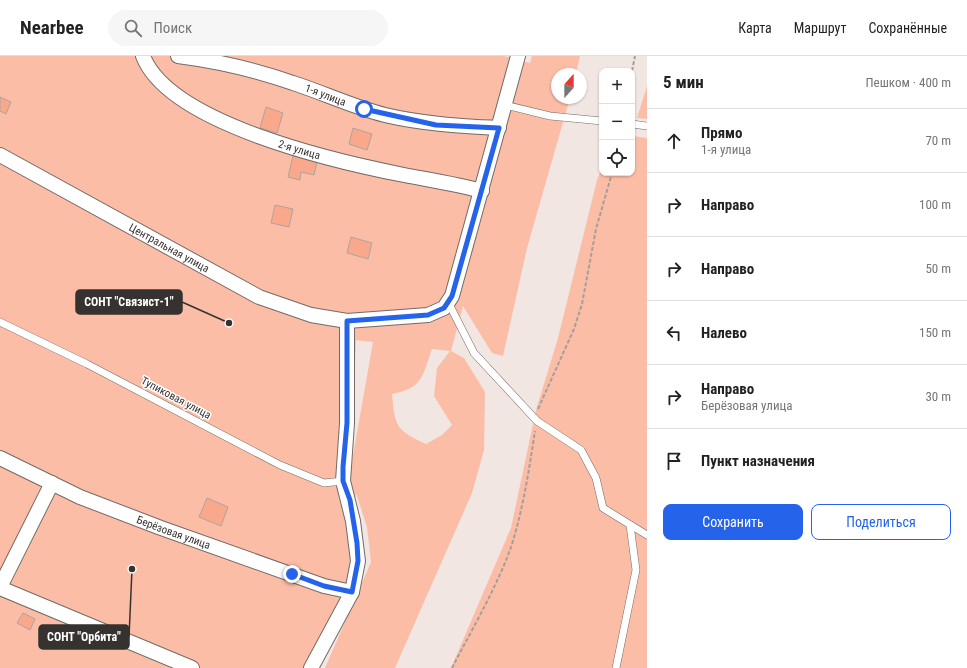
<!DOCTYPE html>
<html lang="ru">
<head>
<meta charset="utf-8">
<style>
  :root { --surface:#fff; --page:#f6f6f6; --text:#222; --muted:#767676; --line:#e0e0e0; --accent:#2563eb }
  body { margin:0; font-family:"Roboto Condensed",sans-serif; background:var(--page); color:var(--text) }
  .controls { position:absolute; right:12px; top:12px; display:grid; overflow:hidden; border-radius:8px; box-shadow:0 1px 3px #0004 }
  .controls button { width:36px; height:36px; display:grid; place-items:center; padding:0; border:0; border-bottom:1px solid var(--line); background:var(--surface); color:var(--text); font:20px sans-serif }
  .compass { position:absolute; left:551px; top:12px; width:36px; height:36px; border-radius:50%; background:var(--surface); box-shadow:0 1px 3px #0004; rotate:21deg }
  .stop { position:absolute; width:12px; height:12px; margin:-9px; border:3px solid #2563eb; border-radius:50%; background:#fff }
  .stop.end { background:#2563eb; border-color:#fff; box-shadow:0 1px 4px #0008 }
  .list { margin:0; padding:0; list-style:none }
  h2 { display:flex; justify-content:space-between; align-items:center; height:52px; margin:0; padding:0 16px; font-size:17px }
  h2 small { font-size:13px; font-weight:400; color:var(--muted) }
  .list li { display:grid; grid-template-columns:26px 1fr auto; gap:12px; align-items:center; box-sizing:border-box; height:64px; padding:0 16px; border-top:1px solid var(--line) }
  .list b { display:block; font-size:15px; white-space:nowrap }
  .list p { margin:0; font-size:13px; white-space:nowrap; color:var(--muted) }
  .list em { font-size:13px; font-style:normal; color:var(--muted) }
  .actions { display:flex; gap:8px; padding:12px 16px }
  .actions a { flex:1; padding:9px 0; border:1px solid var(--accent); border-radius:8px; text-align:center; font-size:14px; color:var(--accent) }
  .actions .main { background:var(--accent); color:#fff }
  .icon { flex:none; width:22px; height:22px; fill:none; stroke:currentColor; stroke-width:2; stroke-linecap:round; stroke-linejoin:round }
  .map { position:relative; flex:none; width:647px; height:612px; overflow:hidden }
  header { display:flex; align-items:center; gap:24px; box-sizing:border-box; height:56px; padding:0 20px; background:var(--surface); border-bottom:1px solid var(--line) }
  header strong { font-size:19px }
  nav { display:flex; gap:22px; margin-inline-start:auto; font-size:14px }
  .search { width:280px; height:36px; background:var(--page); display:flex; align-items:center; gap:10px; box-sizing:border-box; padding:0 14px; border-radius:22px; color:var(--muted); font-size:15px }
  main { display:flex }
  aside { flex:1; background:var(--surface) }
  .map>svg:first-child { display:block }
  .green { fill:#fcbda7; fill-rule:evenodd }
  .building { fill:#f9a88c; stroke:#ada39f }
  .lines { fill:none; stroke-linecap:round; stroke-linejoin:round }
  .lane-casing { stroke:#736a66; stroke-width:8 }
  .street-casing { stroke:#736a66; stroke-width:16 }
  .path { stroke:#a79e9b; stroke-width:2; stroke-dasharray:4 2; stroke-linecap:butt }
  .lane { stroke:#fff; stroke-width:7 }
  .street { stroke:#fff; stroke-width:14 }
  .route { stroke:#2563eb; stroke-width:5 }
  .labels { text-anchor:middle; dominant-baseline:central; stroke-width:3; stroke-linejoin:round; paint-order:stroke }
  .street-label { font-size:11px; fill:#363230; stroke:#fff }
  .leader { fill:none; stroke:#363230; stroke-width:1.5 }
  .callout-dot { fill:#363230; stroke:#fff; stroke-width:1.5 }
  .callout { fill:#363230; stroke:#363230; stroke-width:1.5 }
  .callout-label { font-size:12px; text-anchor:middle; font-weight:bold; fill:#fff }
</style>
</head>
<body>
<header>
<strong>Nearbee</strong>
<div class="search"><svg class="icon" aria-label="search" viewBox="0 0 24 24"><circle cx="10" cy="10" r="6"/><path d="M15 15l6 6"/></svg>Поиск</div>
<nav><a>Карта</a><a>Маршрут</a><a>Сохранённые</a></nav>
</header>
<main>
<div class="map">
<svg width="647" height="612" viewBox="0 0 647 612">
  <rect width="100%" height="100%" fill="#f1e6e2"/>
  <!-- green -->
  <g class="green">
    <path d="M 0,0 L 504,0 L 530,7 L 532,0 L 580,0 L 576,18 L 557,18 L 557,42 L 570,42 L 527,192 L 503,300 L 492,297 L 463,250 L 451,295 L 464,302 L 485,336 L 484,394 L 472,437 L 395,612 L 325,612 L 371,506 L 367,471 L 356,437 L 347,538 L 317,612 L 0,612 ZM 356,284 L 373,286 L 351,411 L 350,411 ZM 432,293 L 450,295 L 437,312 L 434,340 L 452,369 L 442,379 L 426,388 C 396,374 395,371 392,338 C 423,332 422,321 432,293 Z"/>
    <polygon points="647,30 647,63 637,62"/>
    <polygon points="632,80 647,82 647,612 451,612 511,472 536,354 558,282 597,124 602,112 602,117 632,117"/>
  </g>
  <!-- building -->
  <g class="building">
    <polygon points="0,41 11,46 6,58 0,55"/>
    <polygon points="266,51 283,57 277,77 260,72"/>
    <polygon points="353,72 372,78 367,94 349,88"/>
    <polygon points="293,100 317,106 314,119 301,116 300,124 288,121"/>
    <polygon points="275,149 293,153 289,171 271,167"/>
    <polygon points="351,181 372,187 368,203 347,197"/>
    <polygon points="207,442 228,451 221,470 199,461"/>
    <polygon points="23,557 35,563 30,574 17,567"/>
  </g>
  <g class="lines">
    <defs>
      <g id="lane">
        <polyline points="505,49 550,60 602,65"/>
        <polyline points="632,68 647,70"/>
        <polyline points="448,246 474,297 537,365 581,394 596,422 603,452 647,479"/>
        <polyline points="0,266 87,308 280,409 324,427 343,425"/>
        <polyline points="616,612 636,514 630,469"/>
      </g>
      <g id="street">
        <path id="s1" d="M 143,0 C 169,68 338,106 404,119 C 430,124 456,128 482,135"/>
        <path id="s2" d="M 178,0 C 217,5 256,14 293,27 C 324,37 353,51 385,59 C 423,68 460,70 499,72"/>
        <path id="s3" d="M 0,99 L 259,241 L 311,259 L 347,265 L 428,259 L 444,252 L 452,240 L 518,0"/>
        <path id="s4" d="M 0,402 L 80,441 L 161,472 L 324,530 L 352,536"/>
        <polyline points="0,531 52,427"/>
        <polyline points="0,532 192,612"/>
        <polyline points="311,612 352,536 358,505 353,465 343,425 347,367 347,265"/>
      </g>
    </defs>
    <!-- lane casing -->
    <use href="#lane" class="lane-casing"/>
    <!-- street casing -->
    <use href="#street" class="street-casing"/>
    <!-- path -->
    <g class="path">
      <polyline points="632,15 635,0"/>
      <polyline points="632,52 634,58"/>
      <polyline points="538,353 574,273 582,248 596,173 612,117"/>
      <path d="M 452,612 C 472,573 496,533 511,491 C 523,454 529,414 535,375"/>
    </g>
    <!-- lane -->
    <use href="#lane" class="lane"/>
    <!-- street -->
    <use href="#street" class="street"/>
  </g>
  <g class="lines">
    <!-- route -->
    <polyline class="route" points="292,518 324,530 352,536 358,505 357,487 350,444 343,425 343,411 347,367 347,265 428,259 444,252 452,240 499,72 436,69 364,53"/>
  </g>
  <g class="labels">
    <!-- street labels -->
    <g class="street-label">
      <text stroke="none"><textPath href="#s2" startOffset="153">1-я улица</textPath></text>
      <text stroke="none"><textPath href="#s1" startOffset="187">2-я улица</textPath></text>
      <text stroke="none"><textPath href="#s3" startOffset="193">Центральная улица</textPath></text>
      <text transform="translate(176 342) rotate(28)">Тупиковая улица</text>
      <text stroke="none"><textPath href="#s4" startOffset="189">Берёзовая улица</textPath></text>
    </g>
  </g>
  <!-- callouts -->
  <path class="leader" d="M229 267L182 246M132 513L129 581"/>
  <g class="callout-dot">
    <circle cx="229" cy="267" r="4"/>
    <circle cx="132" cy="513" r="4"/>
  </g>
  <g class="callout">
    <rect x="76" y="234" width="106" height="24" rx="4"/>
    <rect x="39" y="569" width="90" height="24" rx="4"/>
  </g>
  <g class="callout-label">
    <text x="129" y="250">СОНТ "Связист-1"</text>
    <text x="84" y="585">СОНТ "Орбита"</text>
  </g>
</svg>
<div class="controls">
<button>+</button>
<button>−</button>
<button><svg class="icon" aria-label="locate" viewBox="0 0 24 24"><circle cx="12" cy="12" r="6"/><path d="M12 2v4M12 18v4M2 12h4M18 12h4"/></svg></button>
</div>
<svg class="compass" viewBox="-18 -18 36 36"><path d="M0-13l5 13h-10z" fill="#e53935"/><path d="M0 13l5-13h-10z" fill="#767676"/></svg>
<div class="stop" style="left:364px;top:53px"></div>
<div class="stop end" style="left:292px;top:518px"></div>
</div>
<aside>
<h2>5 мин<small>Пешком · 400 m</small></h2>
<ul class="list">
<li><svg class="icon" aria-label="ahead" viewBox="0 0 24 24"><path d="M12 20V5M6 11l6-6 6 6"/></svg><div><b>Прямо</b><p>1-я улица</p></div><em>70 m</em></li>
<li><svg class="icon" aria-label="right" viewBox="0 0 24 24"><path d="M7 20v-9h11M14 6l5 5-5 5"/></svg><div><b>Направо</b></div><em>100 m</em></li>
<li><svg class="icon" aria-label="right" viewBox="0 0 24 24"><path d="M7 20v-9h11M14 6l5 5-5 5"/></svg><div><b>Направо</b></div><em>50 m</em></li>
<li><svg class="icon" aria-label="left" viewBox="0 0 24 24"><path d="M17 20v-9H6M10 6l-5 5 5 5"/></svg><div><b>Налево</b></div><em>150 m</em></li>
<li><svg class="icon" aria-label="right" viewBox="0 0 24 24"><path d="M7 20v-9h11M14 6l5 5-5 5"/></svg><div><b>Направо</b><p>Берёзовая улица</p></div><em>30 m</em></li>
<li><svg class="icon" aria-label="arrive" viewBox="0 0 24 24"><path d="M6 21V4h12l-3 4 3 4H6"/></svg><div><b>Пункт назначения</b></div></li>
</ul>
<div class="actions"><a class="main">Сохранить</a><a>Поделиться</a></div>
</aside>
</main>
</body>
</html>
